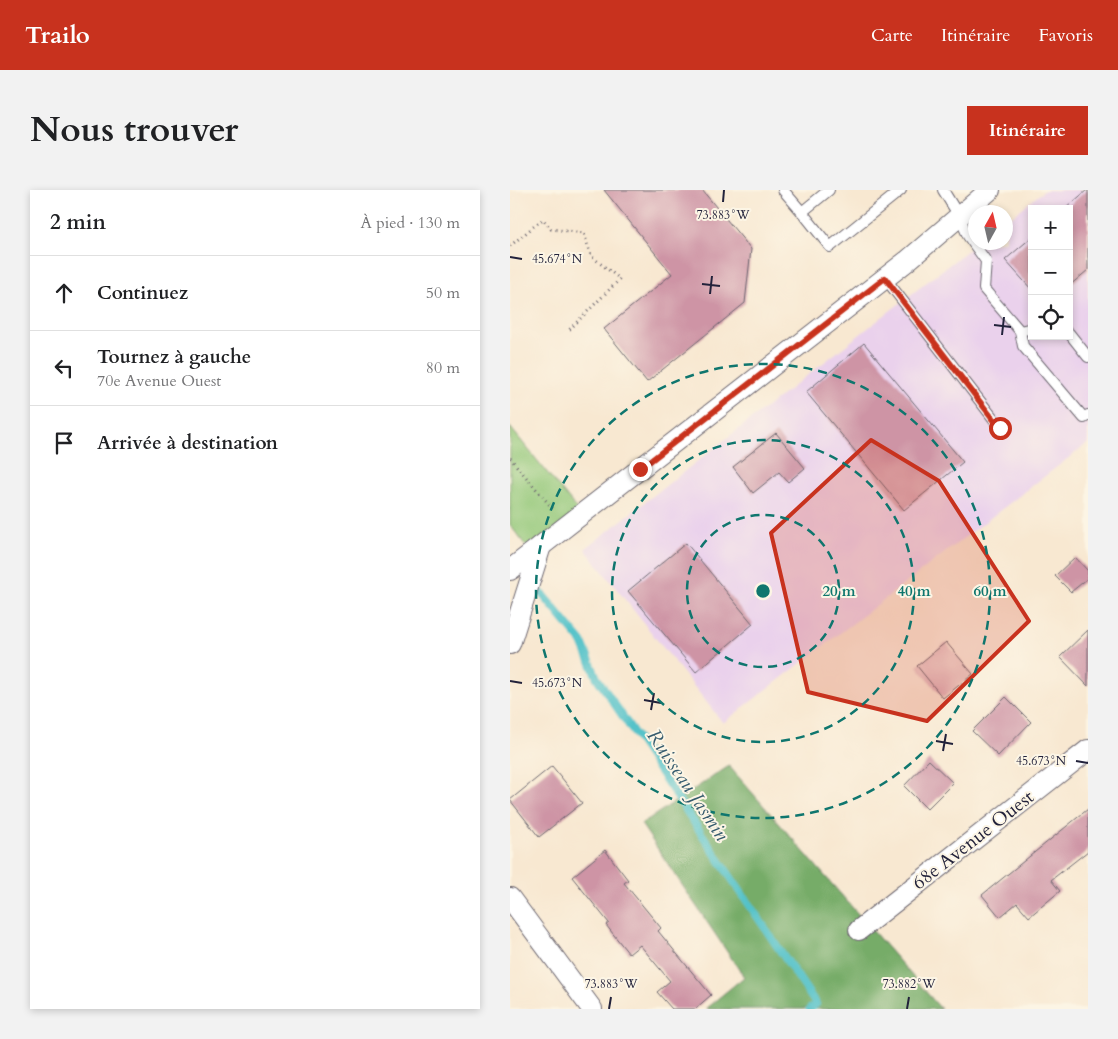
<!DOCTYPE html>
<html lang="fr">
<head>
<meta charset="utf-8">
<style>
  :root { --surface:#fff; --page:#f2f2f2; --text:#202124; --muted:#757577; --line:#e0e0e0; --accent:#c8321e }
  body { margin:0; font-family:Cardo,serif; background:var(--page); color:var(--text) }
  .controls { position:absolute; right:15px; top:15px; display:grid; overflow:hidden; border-radius:0px; box-shadow:0 2px 8px #0003 }
  .controls button { width:45px; height:45px; display:grid; place-items:center; padding:0; border:0; border-bottom:1px solid var(--line); background:var(--surface); color:var(--text); font:25px sans-serif }
  .compass { position:absolute; left:458px; top:15px; width:45px; height:45px; border-radius:50%; background:var(--surface); box-shadow:0 2px 8px #0003; rotate:8deg }
  .stop { position:absolute; width:15px; height:15px; margin:-11px; border:4px solid #c8321e; border-radius:50%; background:#fff }
  .stop.end { background:#c8321e; border-color:#fff; box-shadow:0 1px 5px #0008 }
  .list { margin:0; padding:0; list-style:none }
  h2 { display:flex; justify-content:space-between; align-items:center; height:65px; margin:0; padding:0 20px; font-size:21px }
  h2 small { font-size:16px; font-weight:400; color:var(--muted) }
  .list li { display:grid; grid-template-columns:32px 1fr auto; gap:15px; align-items:center; box-sizing:border-box; height:75px; padding:0 20px; border-top:1px solid var(--line) }
  .list b { display:block; font-size:19px; white-space:nowrap }
  .list p { margin:0; font-size:16px; white-space:nowrap; color:var(--muted) }
  .list em { font-size:16px; font-style:normal; color:var(--muted) }
  .icon { flex:none; width:28px; height:28px; fill:none; stroke:currentColor; stroke-width:2; stroke-linecap:round; stroke-linejoin:round }
  .map { position:relative; flex:none; width:578px; height:819px; overflow:hidden; border-radius:0px }
  header { display:flex; align-items:center; gap:30px; box-sizing:border-box; height:70px; padding:0 25px; background:var(--accent); color:#fff }
  header strong { font-size:24px }
  nav { display:flex; gap:28px; margin-inline-start:auto; font-size:18px }
  .intro { display:flex; align-items:center; justify-content:space-between; box-sizing:border-box; height:120px; padding:0 30px }
  h1 { margin:0; font-size:35px }
  .button { padding:12px 22px; border-radius:0px; background:var(--accent); color:#fff; font-size:18px; font-weight:700 }
  main { display:flex; gap:30px; padding:0 30px }
  aside { flex:1; background:var(--surface); border-radius:0px; box-shadow:0 2px 8px #0003 }
  .map>svg:first-child { display:block }
  .built { fill:#ead1ec; fill-rule:evenodd }
  .green { fill:#93c778; stroke:#5a745a }
  .forest { fill:#76ac68; stroke:#4c6752 }
  .lines { fill:none; stroke-linecap:round; stroke-linejoin:round }
  .stream { stroke:#54c2c9; stroke-width:8 }
  .building { fill:#ce94a5 }
  .lane-casing { stroke:#6d6770; stroke-width:12 }
  .street-casing { stroke:#6d6770; stroke-width:22 }
  .path { stroke:#6d6770; stroke-width:3; stroke-dasharray:1 4; stroke-linecap:butt }
  .lane { stroke:#fff; stroke-width:10 }
  .street { stroke:#fff; stroke-width:20 }
  .route { stroke:#c8321e; stroke-width:6 }
  .marked { fill:#c8321e; fill-opacity:0.2; stroke:#c8321e; stroke-width:4; stroke-linejoin:round }
  .ticks { fill:none; stroke:#22223b; stroke-width:2 }
  .ring { fill:none; stroke:#0f766e; stroke-width:2.5; stroke-dasharray:9 6 }
  .labels { text-anchor:middle; dominant-baseline:central; stroke-width:4; stroke-linejoin:round; paint-order:stroke }
  .street-label { font-size:19px; fill:#22223b; stroke:#fcf5e5 }
  .water-label { font-size:20px; font-style:italic; fill:#345a6d; stroke:#fcf5e5 }
  .ticks-label { font-size:12px; text-anchor:middle; fill:#22223b; stroke:#fcf5e5; stroke-width:4; stroke-linejoin:round; paint-order:stroke }
  .centre { fill:#0f766e; stroke:#fcf5e5; stroke-width:2.5 }
  .ring-label { font-size:15px; text-anchor:middle; font-weight:bold; fill:#0f766e; stroke:#fcf5e5; stroke-width:4; stroke-linejoin:round; paint-order:stroke }
</style>
</head>
<body>
<header>
<strong>Trailo</strong>
<nav><a>Carte</a><a>Itinéraire</a><a>Favoris</a></nav>
</header>
<div class="intro"><h1>Nous trouver</h1><a class="button">Itinéraire</a></div>
<main>
<aside>
<h2>2 min<small>À pied · 130 m</small></h2>
<ul class="list">
<li><svg class="icon" aria-label="ahead" viewBox="0 0 24 24"><path d="M12 20V5M6 11l6-6 6 6"/></svg><div><b>Continuez</b></div><em>50 m</em></li>
<li><svg class="icon" aria-label="left" viewBox="0 0 24 24"><path d="M17 20v-9H6M10 6l-5 5 5 5"/></svg><div><b>Tournez à gauche</b><p>70e Avenue Ouest</p></div><em>80 m</em></li>
<li><svg class="icon" aria-label="arrive" viewBox="0 0 24 24"><path d="M6 21V4h12l-3 4 3 4H6"/></svg><div><b>Arrivée à destination</b></div></li>
</ul>
</aside>
<div class="map">
<svg width="578" height="819" viewBox="0 0 578 819">
  <rect width="100%" height="100%" fill="#fcf5e5"/>
  <filter id="ink" filterUnits="userSpaceOnUse"><feTurbulence type="fractalNoise" baseFrequency=".02" numOctaves="2"/><feDisplacementMap in="SourceGraphic" scale="10" xChannelSelector="R" yChannelSelector="G"/><feConvolveMatrix kernelMatrix="1 2 1 2 8 2 1 2 1" color-interpolation-filters="sRGB"/></filter>
  <filter id="wash" filterUnits="userSpaceOnUse"><feTurbulence type="fractalNoise" baseFrequency=".0096" numOctaves="4" result="noise"/><feDisplacementMap in="SourceGraphic" scale="20" xChannelSelector="R" yChannelSelector="G"/><feGaussianBlur stdDeviation="1.12" result="paint"/><feColorMatrix in="noise" values="0 0 0 0 0 0 0 0 0 0 0 0 0 0 0 0 0 1.4 0 .05"/><feComposite in="paint" operator="in"/></filter>
  <g filter="url(#wash)">
    <rect width="100%" height="100%" fill="#f8e8d1"/>
    <!-- built -->
    <path class="built" d="M 535,0 L 578,0 L 578,253 L 213,533 L 75,359 L 467,53 L 496,52 L 496,31 ZM 522,19 L 559,19 L 559,146 L 522,146 Z"/>
    <!-- green -->
    <polygon class="green" points="0,237 71,324 22,364 0,335"/>
    <!-- forest -->
    <polygon class="forest" points="219,576 431,819 195,819 234,787 131,634"/>
    <g class="lines">
      <!-- stream -->
      <polyline class="stream" points="22,392 72,452 87,488 306,814 300,819"/>
    </g>
    <g id="blocks">
      <!-- building -->
      <g class="building">
        <polygon points="94,0 192,0 241,59 235,113 137,192 94,139 162,84"/>
        <polygon points="577,0 578,0 578,80 559,96 559,19 555,19"/>
        <polygon points="522,47 522,100 495,70"/>
        <polygon points="354,153 453,272 394,320 296,202"/>
        <polygon points="266,243 295,278 278,292 269,282 243,303 223,277"/>
        <polygon points="176,353 243,434 186,482 118,401"/>
        <polygon points="565,367 578,381 578,388 561,402 545,386"/>
        <polygon points="578,440 578,496 550,467"/>
        <polygon points="436,452 463,484 433,508 407,476"/>
        <polygon points="496,507 521,532 488,566 462,541"/>
        <polygon points="419,570 443,593 417,619 394,596"/>
        <polygon points="42,576 72,613 29,647 0,610"/>
        <polygon points="578,619 578,661 541,690 550,701 519,727 507,713 490,727 472,705"/>
        <polygon points="95,660 118,690 114,693 151,738 148,741 201,805 185,819 162,819 147,802 160,791 130,755 119,764 96,735 99,733 62,687"/>
      </g>
    </g>
  </g>
  <g filter="url(#ink)">
    <use href="#blocks" fill-opacity="0" stroke="#6d6770" stroke-width="1"/>
    <g class="lines">
      <defs>
        <g id="lane">
          <polyline points="273,0 292,22 319,0"/>
          <polyline points="433,0 449,26 458,46 476,71 474,99 510,141 513,156 574,228 578,225"/>
          <polyline points="292,22 320,57 391,0"/>
          <polyline points="375,88 490,237"/>
          <polyline points="510,141 522,138"/>
          <polyline points="559,143 578,167"/>
        </g>
        <g id="street">
          <polyline points="0,380 397,71 480,0"/>
          <polyline points="0,454 31,356"/>
          <polyline points="0,708 82,819"/>
          <polyline points="349,740 578,560"/>
        </g>
      </defs>
      <!-- lane casing -->
      <use href="#lane" class="lane-casing"/>
      <!-- street casing -->
      <use href="#street" class="street-casing"/>
      <!-- path -->
      <g class="path">
        <polyline points="0,56 33,29 41,39 74,43 81,66 110,89 58,141"/>
        <polyline points="0,268 43,319"/>
      </g>
      <!-- lane -->
      <use href="#lane" class="lane"/>
      <!-- street -->
      <use href="#street" class="street"/>
    </g>
  </g>
  <g class="lines" filter="url(#ink)">
    <!-- route -->
    <polyline class="route" points="130,279 375,88 490,238"/>
  </g>
  <!-- marked area -->
  <path class="marked" d="M 361,250 L 429,291 L 519,431 L 417,531 L 298,502 L 261,343 Z"/>
  <!-- ticks -->
  <path class="ticks" d="M 213,12 L 214,0M 0,67 L 12,69M 192,94 L 210,96M 200,104 L 202,86M 484,135 L 501,137M 492,145 L 494,127M 0,491 L 12,493M 134,510 L 151,513M 141,520 L 144,503M 426,551 L 443,554M 433,561 L 436,544M 566,571 L 578,573M 99,819 L 101,807M 397,819 L 399,807"/>
  <!-- distance rings -->
  <g class="ring">
    <circle cx="253" cy="401" r="76"/>
    <circle cx="253" cy="401" r="151"/>
    <circle cx="253" cy="401" r="227"/>
  </g>
  <g class="labels">
    <!-- street labels -->
    <g class="street-label">
      <text transform="translate(463 650) rotate(-38)">68e Avenue Ouest</text>
    </g>
    <!-- water labels -->
    <g class="water-label">
      <text transform="translate(178 595) rotate(56)">Ruisseau Jasmin</text>
    </g>
  </g>
  <g class="ticks-label">
    <text x="213" y="29">73.883°W</text>
    <text x="47" y="73">45.674°N</text>
    <text x="47" y="497">45.673°N</text>
    <text x="531" y="575">45.673°N</text>
    <text x="101" y="798">73.883°W</text>
    <text x="399" y="798">73.882°W</text>
  </g>
  <circle cx="253" cy="401" r="8" class="centre"/>
  <g class="ring-label">
    <text x="329" y="406">20 m</text>
    <text x="404" y="406">40 m</text>
    <text x="480" y="406">60 m</text>
  </g>
</svg>
<div class="controls">
<button>+</button>
<button>−</button>
<button><svg class="icon" aria-label="locate" viewBox="0 0 24 24"><circle cx="12" cy="12" r="6"/><path d="M12 2v4M12 18v4M2 12h4M18 12h4"/></svg></button>
</div>
<svg class="compass" viewBox="-18 -18 36 36"><path d="M0-13l5 13h-10z" fill="#e53935"/><path d="M0 13l5-13h-10z" fill="#757577"/></svg>
<div class="stop" style="left:490px;top:238px"></div>
<div class="stop end" style="left:130px;top:279px"></div>
</div>
</main>
</body>
</html>
